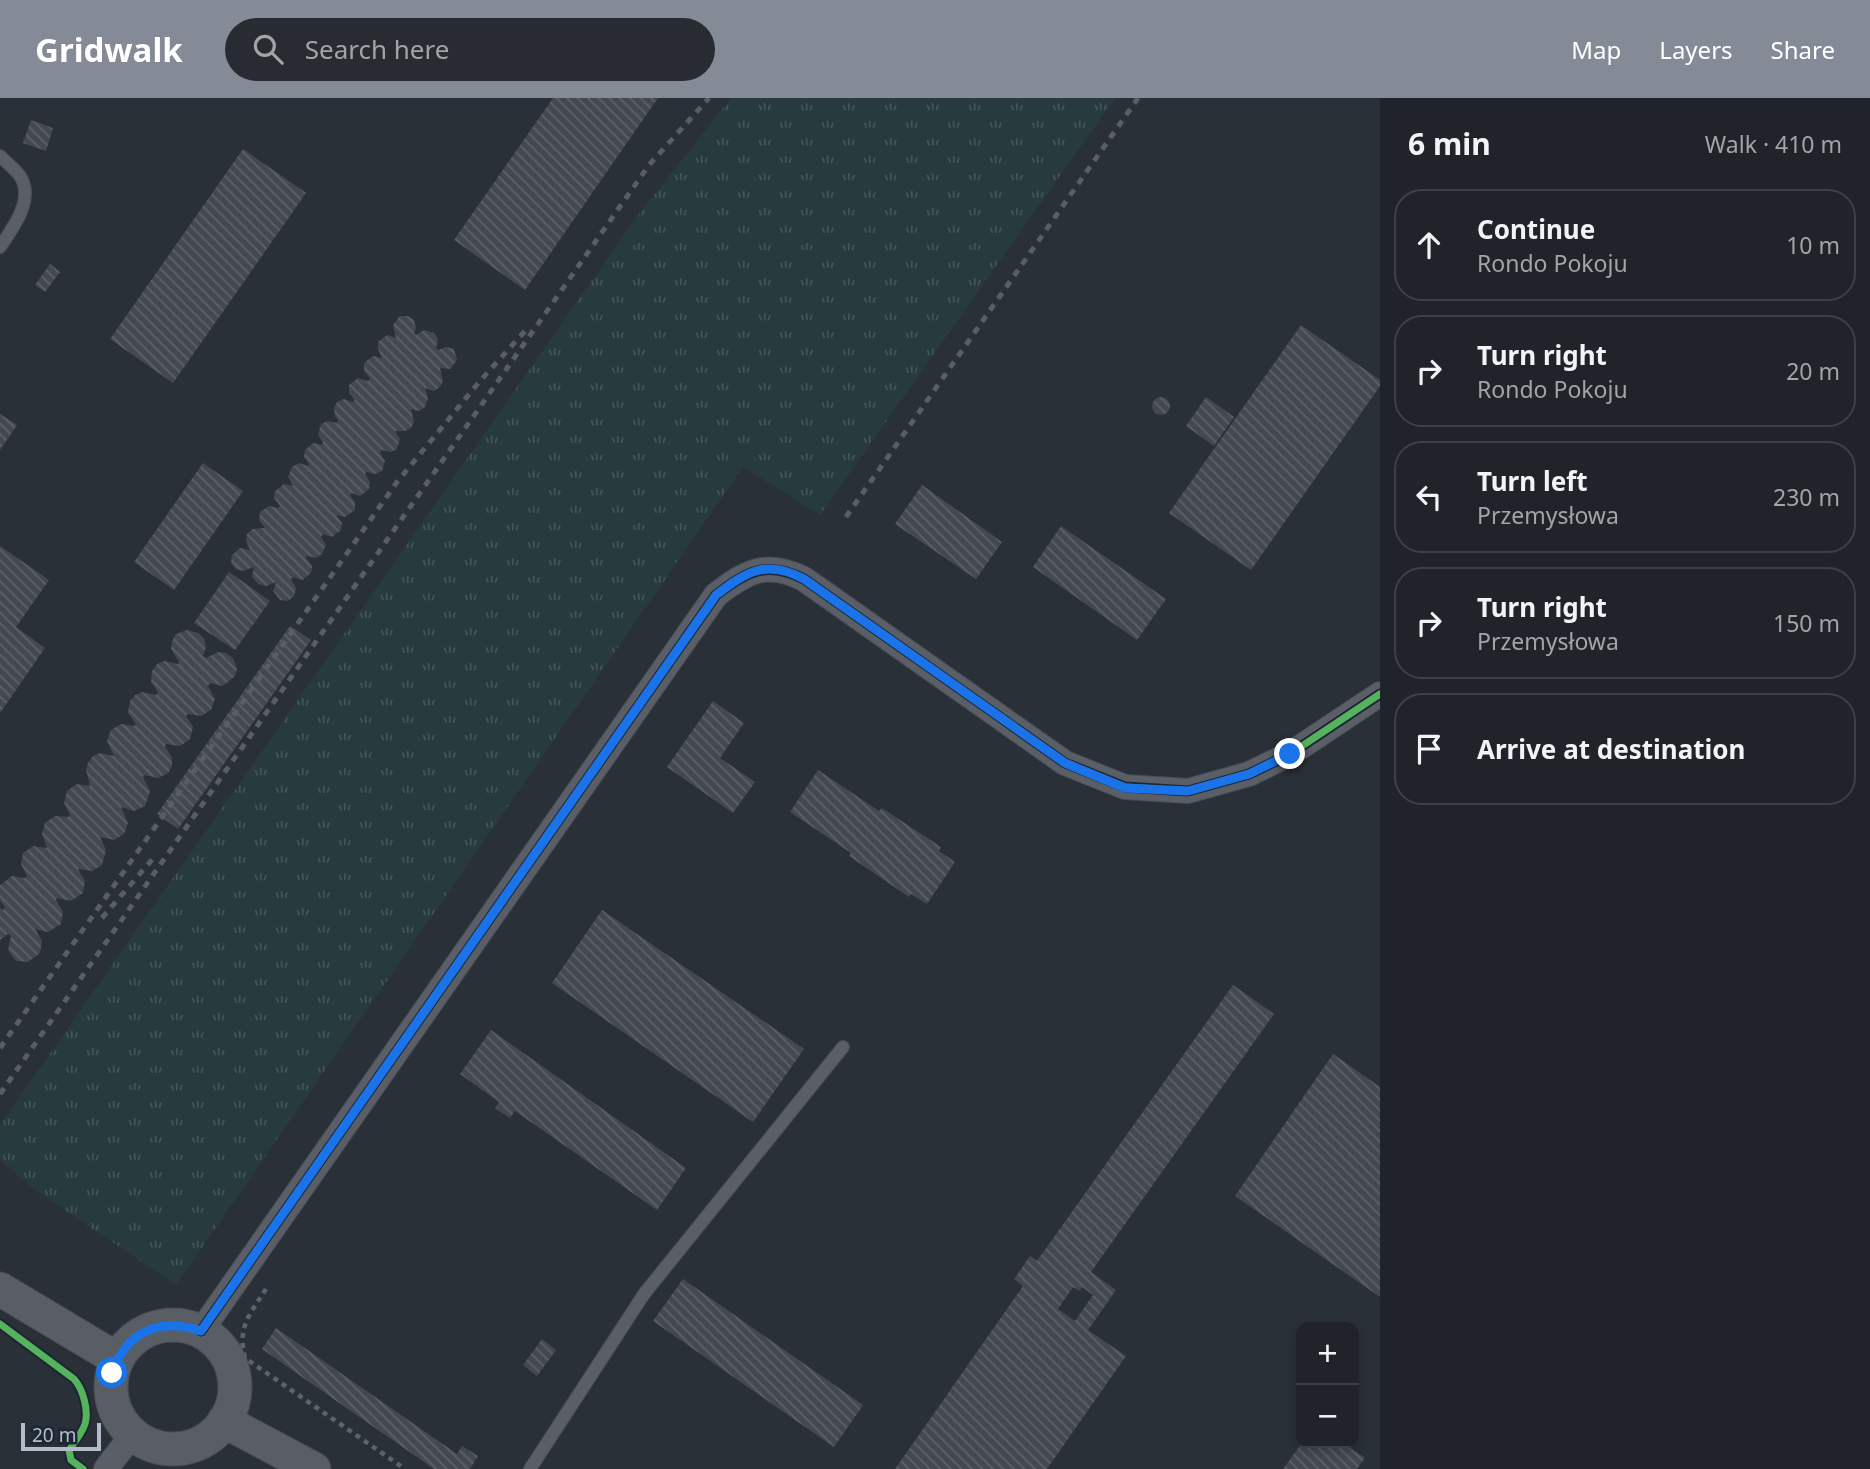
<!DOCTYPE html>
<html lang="en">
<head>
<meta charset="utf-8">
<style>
  :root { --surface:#20242a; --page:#282c32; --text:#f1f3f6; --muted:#a2a4a8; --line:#3d4147; --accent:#848b96 }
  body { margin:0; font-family:"Noto Sans",sans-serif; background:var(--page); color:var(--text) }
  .controls { position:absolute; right:21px; bottom:21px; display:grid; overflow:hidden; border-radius:14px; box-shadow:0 4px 10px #0003 }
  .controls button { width:63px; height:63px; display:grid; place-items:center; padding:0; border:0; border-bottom:2px solid var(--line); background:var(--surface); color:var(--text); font:35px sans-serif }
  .scale { position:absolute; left:21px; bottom:18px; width:80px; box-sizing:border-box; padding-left:7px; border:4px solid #b4bcc9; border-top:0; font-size:19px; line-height:24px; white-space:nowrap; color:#b4bcc9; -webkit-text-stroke:5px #1d2633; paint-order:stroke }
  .stop { position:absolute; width:21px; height:21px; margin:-16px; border:5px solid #1a73e8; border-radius:50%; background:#fff }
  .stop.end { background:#1a73e8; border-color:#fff; box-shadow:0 2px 7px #0008 }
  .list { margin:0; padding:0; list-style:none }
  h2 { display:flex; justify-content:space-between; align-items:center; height:91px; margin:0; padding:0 28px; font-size:30px }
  h2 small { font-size:23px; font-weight:400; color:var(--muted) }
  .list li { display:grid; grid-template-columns:46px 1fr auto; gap:21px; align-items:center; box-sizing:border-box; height:112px; margin:0 14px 14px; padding:0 14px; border:2px solid var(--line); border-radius:28px }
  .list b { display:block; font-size:26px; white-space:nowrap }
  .list p { margin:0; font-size:23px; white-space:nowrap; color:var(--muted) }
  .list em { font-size:23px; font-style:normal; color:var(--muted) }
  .icon { flex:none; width:38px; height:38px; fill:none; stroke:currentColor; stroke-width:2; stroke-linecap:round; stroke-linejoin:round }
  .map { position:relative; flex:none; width:1380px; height:1371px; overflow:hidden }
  header { display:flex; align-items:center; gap:42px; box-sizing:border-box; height:98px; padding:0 35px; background:var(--accent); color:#fff }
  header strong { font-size:33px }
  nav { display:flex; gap:38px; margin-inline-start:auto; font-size:24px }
  .search { width:490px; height:63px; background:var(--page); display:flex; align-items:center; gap:18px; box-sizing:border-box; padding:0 24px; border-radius:38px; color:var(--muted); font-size:26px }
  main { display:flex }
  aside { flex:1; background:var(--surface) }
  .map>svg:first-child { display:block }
  .grass { fill:url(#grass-tufts) }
  .building { fill:url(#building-back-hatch); fill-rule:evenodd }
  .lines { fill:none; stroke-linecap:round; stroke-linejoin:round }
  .lane-casing { stroke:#484c53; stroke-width:14 }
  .street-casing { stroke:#484c53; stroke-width:26 }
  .secondary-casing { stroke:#484c53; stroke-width:35 }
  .path { stroke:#5d636a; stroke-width:4.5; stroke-dasharray:5 5; stroke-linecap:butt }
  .lane { stroke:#5a5e66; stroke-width:12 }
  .street { stroke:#5a5e66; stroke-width:24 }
  .secondary { stroke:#595d64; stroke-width:33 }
  .rail { stroke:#595d64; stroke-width:5; stroke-dasharray:7 7; stroke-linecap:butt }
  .cycleway-casing { stroke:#1d2633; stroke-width:11 }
  .cycleway { stroke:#56b35d; stroke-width:7 }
  .route { stroke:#1a73e8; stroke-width:9 }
</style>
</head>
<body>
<header>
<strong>Gridwalk</strong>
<div class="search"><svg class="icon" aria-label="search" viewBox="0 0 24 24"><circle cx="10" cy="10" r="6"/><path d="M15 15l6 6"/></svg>Search here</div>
<nav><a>Map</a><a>Layers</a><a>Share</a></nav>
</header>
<main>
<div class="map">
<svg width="1380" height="1371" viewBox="0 0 1380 1371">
  <defs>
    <pattern id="grass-tufts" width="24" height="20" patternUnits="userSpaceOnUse" patternTransform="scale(1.75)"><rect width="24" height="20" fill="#273a3e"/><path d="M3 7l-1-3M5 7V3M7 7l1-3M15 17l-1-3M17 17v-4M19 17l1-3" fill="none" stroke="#445559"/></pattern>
    <pattern id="building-back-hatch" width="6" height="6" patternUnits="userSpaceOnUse" patternTransform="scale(1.75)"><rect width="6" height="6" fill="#444950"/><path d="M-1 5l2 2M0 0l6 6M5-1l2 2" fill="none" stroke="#5d6168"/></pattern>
  </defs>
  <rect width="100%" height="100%" fill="#2a3038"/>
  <!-- grass -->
  <polygon class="grass" points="731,0 1115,0 820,417 743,369 176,1187 35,1092 0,1062 0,1027 635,121"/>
  <!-- building -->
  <g class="building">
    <polygon points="553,0 658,0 525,192 454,142"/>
    <polygon points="31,22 53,30 46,53 23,45"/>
    <polygon points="243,51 306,95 173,285 110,241"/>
    <polygon points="50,166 60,174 45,194 35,187"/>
    <polygon points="400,218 408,218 414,222 416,230 414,235 416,237 424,232 434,235 438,241 436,250 438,252 446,249 454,251 457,262 450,271 440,270 443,283 440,289 434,293 425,290 428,300 425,309 419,313 411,311 414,324 411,330 405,333 395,333 400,341 397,351 391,354 382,352 380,355 385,363 382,373 375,376 366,374 365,376 370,384 369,391 360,398 352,395 350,397 355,405 355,412 345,419 336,417 342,425 341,432 332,439 323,436 321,439 326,447 322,456 316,460 307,458 306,460 312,468 311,475 302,482 293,479 291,481 296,490 294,498 288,503 280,502 273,493 276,484 266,488 258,486 252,478 254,469 243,473 236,471 231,465 232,457 240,450 250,452 246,443 247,436 252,431 265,430 259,422 260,414 269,408 278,410 280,408 274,400 275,393 284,386 293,388 288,379 292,369 299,365 308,368 309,366 304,359 305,352 313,345 322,347 323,344 318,337 321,326 328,323 337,325 338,322 335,318 334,310 337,304 344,301 353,304 355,302 349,295 349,287 358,280 368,283 370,280 364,273 364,265 373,258 382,260 378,251 378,244 387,237 396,240 393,227"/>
    <polygon points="1301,227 1380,282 1380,288 1251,472 1169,415"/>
    <polygon points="1206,299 1234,319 1214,348 1186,328"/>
    <circle cx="1161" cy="308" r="9"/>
    <polygon points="0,316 17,327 0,352"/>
    <polygon points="203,365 243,393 174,492 134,464"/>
    <polygon points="922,387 1002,444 976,481 895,426"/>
    <polygon points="1061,428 1166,501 1137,542 1033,469"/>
    <polygon points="0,448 49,482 16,529 45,550 0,615"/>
    <polygon points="229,474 270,503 235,552 194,525"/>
    <polygon points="290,528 311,542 178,731 157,716"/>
    <polygon points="187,532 198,535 204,541 206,549 203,558 206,560 218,554 226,555 233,560 237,571 235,578 223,588 210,585 208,588 215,601 211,612 201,618 188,616 186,618 193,629 190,641 180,648 166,646 165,649 172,659 172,668 168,675 158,680 144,677 143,679 150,693 145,708 134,713 121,709 128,725 124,736 114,742 100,739 106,752 102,767 92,773 78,771 85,783 83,795 71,803 57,800 56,802 63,814 61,826 48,834 35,831 42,843 40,855 28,864 16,863 8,852 11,838 8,836 0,842 0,810 3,812 5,809 0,803 0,787 12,778 25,780 27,778 21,766 23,755 33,748 47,750 42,736 45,725 55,718 68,719 70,717 64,705 67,693 77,686 90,688 86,672 88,665 93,658 100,655 114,658 107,643 111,632 121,626 134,628 136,626 128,615 130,603 135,597 142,594 156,597 158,594 151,584 152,573 157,566 164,563 178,566 179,564 171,551 172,543 176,536"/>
    <polygon points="713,603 744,625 720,660 755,684 733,715 667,669"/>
    <polygon points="818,672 879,713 882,710 941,749 939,753 955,764 927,806 911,796 909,799 849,758 851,755 790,714"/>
    <polygon points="602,812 804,951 753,1024 552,885"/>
    <path d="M 1233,887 L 1274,916 L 1091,1174 L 1116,1192 L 1088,1232 L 1126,1258 L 1047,1371 L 895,1371 L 1023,1188 L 1014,1181 L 1030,1158 L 1037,1163 ZM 1073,1189 L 1080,1193 L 1082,1189 L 1093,1197 L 1075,1223 L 1058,1211 Z"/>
    <polygon points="491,932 686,1070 657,1112 515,1013 510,1020 495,1010 499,1004 460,976"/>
    <polygon points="1333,956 1380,989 1380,1199 1235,1098"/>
    <polygon points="683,1181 863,1307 834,1349 653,1223"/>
    <polygon points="276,1230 457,1356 462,1348 478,1358 470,1371 434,1371 262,1251"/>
    <polygon points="542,1241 556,1252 537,1278 523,1267"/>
    <polygon points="1302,1345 1343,1345 1365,1360 1357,1371 1283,1371"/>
  </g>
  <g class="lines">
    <defs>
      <g id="lane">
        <path d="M 0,58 C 6,64 15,71 20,78 C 35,101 13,130 0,149"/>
        <polyline points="530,1371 644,1196 843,949"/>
      </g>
      <g id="street">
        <path d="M 201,1233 L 716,497 C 747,473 767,462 804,481 L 1065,665 L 1125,689 L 1188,693 L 1249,676 L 1290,656 L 1380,596"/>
        <polyline points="106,1371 132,1337"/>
      </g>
      <g id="secondary">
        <polyline points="0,1191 117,1261"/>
        <circle cx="173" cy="1289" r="62"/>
        <polyline points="224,1323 314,1371"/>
      </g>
    </defs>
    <!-- lane casing -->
    <use href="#lane" class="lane-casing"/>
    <!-- street casing -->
    <use href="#street" class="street-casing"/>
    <!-- secondary casing -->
    <use href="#secondary" class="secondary-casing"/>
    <!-- path -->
    <path class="path" d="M 266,1191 C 250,1216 237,1229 245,1260 L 405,1371"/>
    <!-- lane -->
    <use href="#lane" class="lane"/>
    <!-- street -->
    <use href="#street" class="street"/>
    <!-- secondary -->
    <use href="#secondary" class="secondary"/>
    <!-- rail -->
    <g class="rail">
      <polyline points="846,419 1138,0"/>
      <polyline points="102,820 156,757"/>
      <polyline points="0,950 397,384 480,283 525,233"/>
      <polyline points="0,996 649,67 709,0"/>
    </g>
    <defs>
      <g id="cycleway">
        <path d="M 0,1226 L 74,1281 C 83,1291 89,1313 85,1326 C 82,1335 75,1344 69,1352 L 71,1362 L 83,1371"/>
        <path d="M 201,1233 L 716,497 C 747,473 767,462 804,481 L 1065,665 L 1125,689 L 1188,693 L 1249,676 L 1290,656 L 1380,596"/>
      </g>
    </defs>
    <!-- cycleway casing -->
    <use href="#cycleway" class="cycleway-casing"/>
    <!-- cycleway -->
    <use href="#cycleway" class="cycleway"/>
  </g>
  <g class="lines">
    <!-- route -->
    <path class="route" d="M 112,1275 C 127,1233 159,1219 201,1233 L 716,497 C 747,473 767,461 804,481 L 1065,665 L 1125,690 L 1188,693 L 1249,676 L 1290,656"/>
  </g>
</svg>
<div class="controls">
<button>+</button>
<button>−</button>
</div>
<div class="scale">20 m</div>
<div class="stop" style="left:112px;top:1275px"></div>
<div class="stop end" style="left:1290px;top:656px"></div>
</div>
<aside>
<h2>6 min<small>Walk · 410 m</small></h2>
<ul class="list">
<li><svg class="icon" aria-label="ahead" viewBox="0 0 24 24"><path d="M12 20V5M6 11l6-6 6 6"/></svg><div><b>Continue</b><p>Rondo Pokoju</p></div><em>10 m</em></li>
<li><svg class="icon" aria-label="right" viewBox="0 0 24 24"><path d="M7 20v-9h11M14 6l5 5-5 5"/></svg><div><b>Turn right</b><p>Rondo Pokoju</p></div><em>20 m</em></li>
<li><svg class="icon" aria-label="left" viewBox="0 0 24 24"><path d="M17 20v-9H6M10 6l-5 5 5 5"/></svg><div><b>Turn left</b><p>Przemysłowa</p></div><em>230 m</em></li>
<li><svg class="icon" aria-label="right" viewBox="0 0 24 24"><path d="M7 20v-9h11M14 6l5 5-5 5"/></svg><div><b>Turn right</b><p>Przemysłowa</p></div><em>150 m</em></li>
<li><svg class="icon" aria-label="arrive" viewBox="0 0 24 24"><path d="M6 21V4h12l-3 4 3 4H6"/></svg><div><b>Arrive at destination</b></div></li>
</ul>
</aside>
</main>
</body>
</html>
